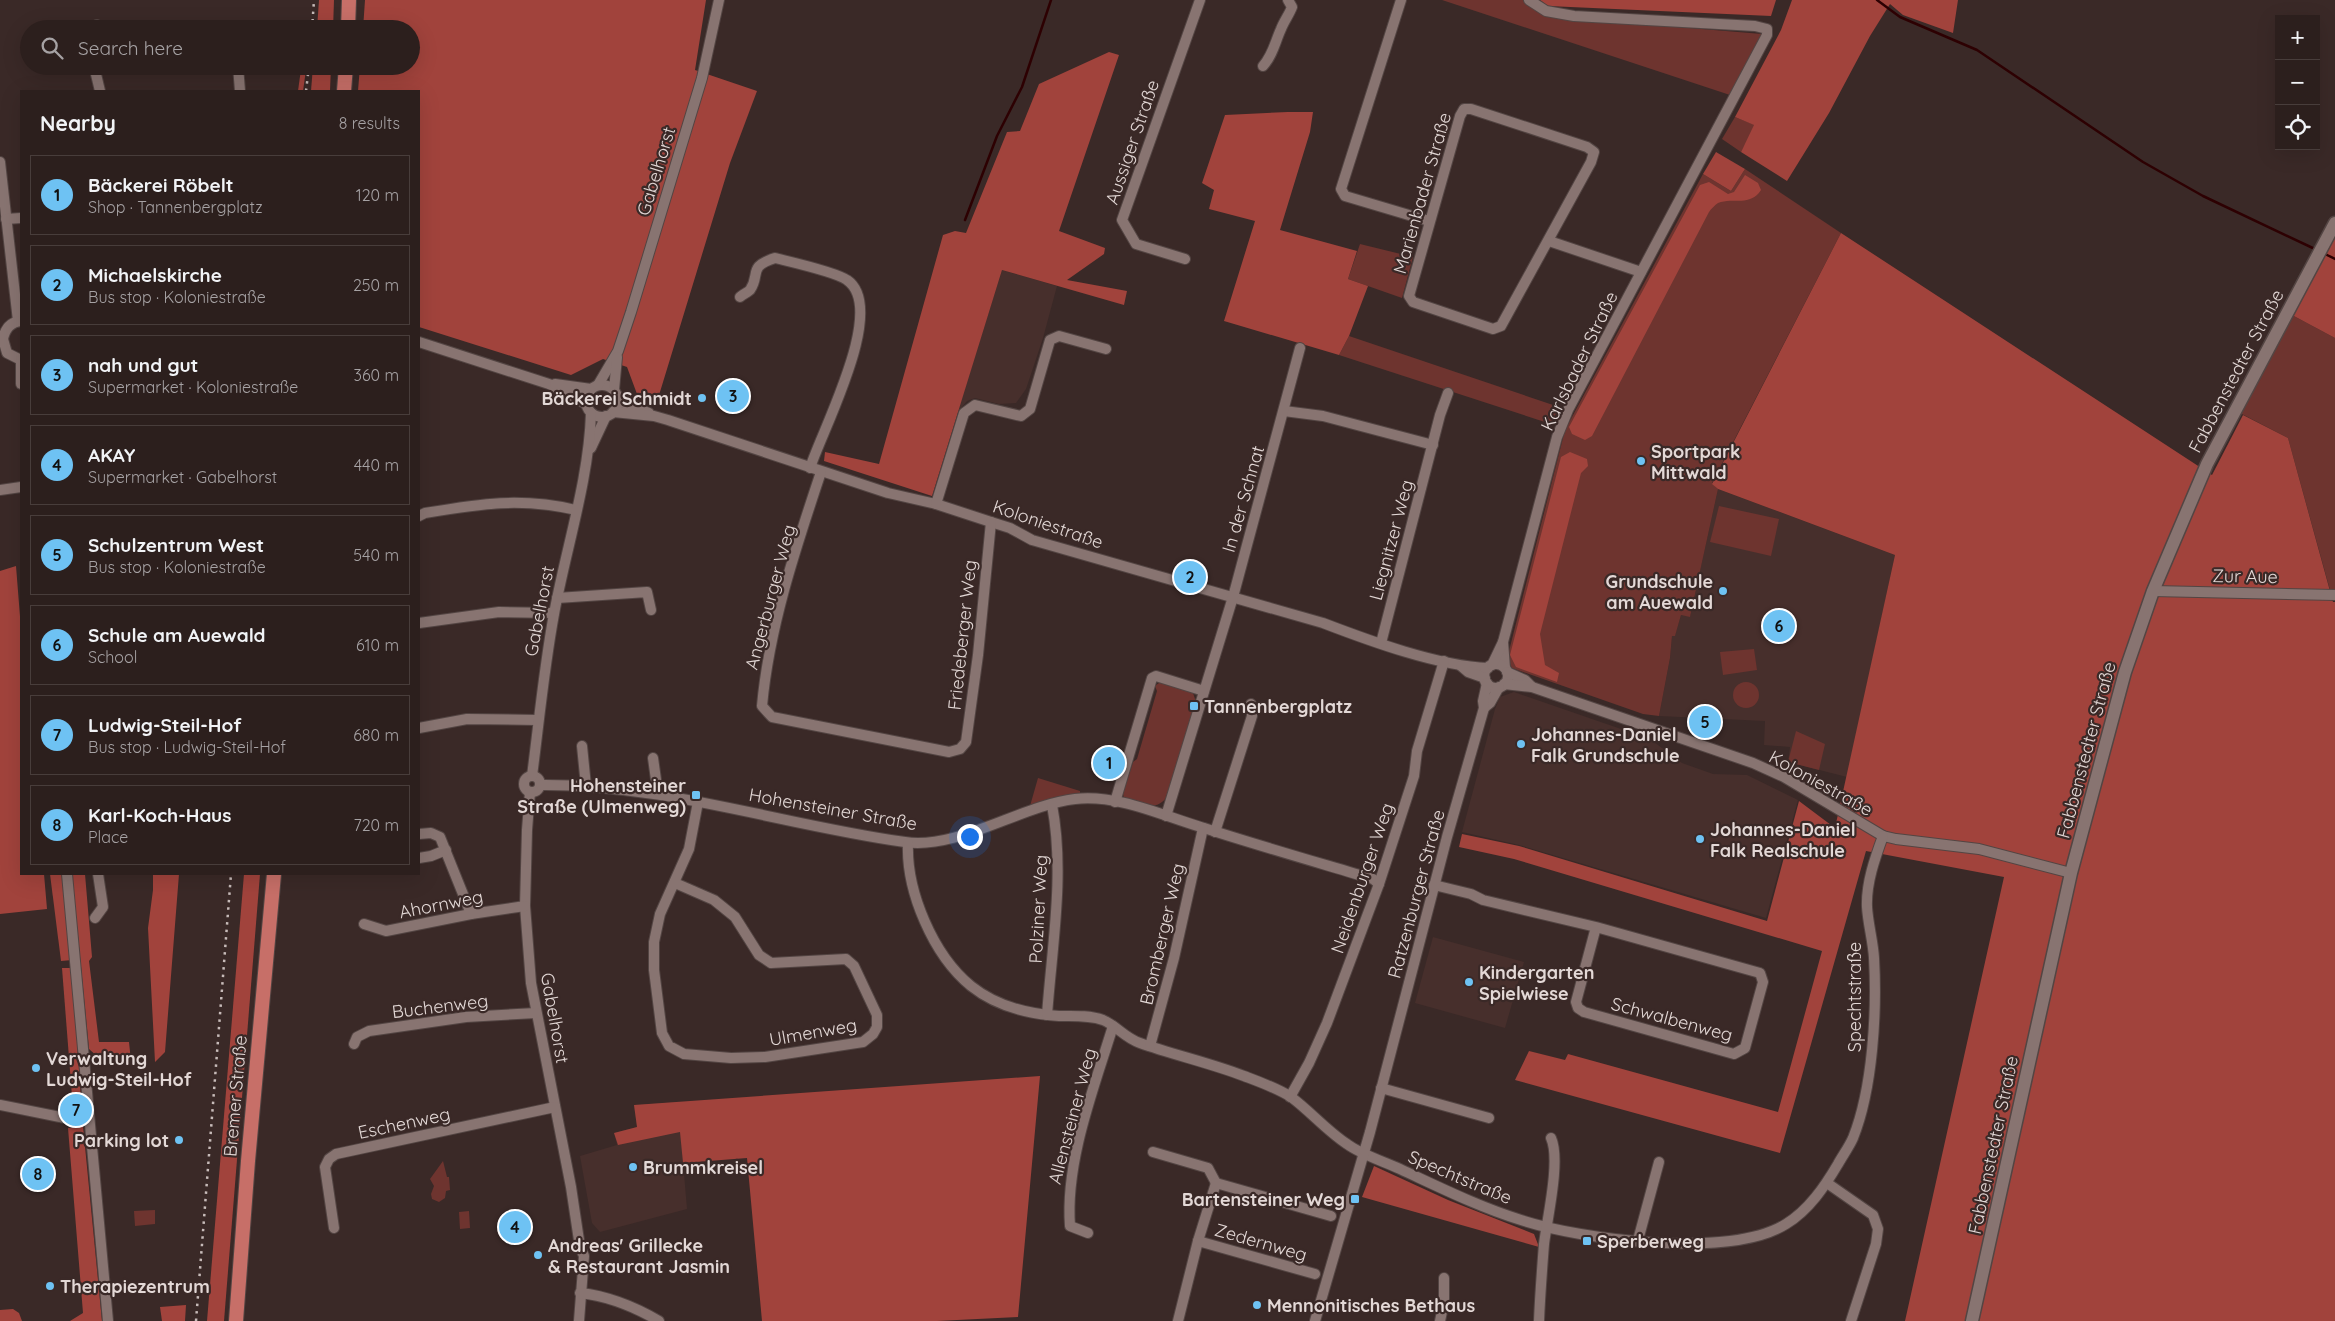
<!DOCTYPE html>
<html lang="en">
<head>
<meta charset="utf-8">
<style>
  :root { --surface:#2c1f1d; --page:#342726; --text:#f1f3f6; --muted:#a6a2a4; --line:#483d3b; --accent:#6ec2f3 }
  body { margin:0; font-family:Quicksand,sans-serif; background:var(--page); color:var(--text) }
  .controls { position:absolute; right:15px; top:15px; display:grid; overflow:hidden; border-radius:0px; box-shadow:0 5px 20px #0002 }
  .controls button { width:45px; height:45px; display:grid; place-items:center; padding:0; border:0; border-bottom:1px solid var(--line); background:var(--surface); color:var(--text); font:25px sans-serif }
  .you { position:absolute; left:969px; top:836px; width:18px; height:18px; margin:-12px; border:4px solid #fff; border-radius:50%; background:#1a73e8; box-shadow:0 0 0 8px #1a73e833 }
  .badge { display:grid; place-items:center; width:32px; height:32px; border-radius:50%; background:var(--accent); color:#111; font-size:16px; font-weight:700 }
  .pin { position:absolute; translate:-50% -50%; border:2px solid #fff; box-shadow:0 1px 5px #0006 }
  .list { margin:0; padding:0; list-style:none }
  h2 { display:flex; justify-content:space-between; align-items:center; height:65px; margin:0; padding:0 20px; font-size:21px }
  h2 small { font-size:16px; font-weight:400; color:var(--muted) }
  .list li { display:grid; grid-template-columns:32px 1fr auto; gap:15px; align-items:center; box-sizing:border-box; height:80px; margin:0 10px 10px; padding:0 10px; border:1px solid var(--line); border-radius:0px }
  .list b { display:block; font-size:19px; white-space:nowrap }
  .list p { margin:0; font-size:16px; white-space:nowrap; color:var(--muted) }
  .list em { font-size:16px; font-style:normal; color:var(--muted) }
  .icon { flex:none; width:28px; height:28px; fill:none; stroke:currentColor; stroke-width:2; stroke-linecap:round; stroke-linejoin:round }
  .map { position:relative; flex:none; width:2335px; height:1321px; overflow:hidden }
  .search { position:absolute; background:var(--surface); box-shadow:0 5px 20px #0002; left:20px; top:20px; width:400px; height:55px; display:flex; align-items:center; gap:12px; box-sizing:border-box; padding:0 18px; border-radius:28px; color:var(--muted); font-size:19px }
  .panel { position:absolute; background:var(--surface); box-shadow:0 5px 20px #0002; left:20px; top:90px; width:400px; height:785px; border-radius:0px }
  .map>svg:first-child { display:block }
  .built { fill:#472f2c }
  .green { fill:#6e342f }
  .forest { fill:#a1433c }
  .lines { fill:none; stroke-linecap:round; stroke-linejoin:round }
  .stream { stroke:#2d0002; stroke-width:2.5 }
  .minor-casing { stroke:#534543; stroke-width:12 }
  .tertiary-casing { stroke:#534543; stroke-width:15 }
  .primary-casing { stroke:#534543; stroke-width:16 }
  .minor { stroke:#887471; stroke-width:10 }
  .tertiary { stroke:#887471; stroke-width:12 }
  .primary { stroke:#c76f68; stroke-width:14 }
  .rail { stroke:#c7bbb9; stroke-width:2.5; stroke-dasharray:2.5 5; stroke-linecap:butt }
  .poi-dot { fill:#6ec2f3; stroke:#3a2927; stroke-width:2 }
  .labels { text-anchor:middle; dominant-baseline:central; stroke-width:4.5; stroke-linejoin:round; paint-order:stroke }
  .street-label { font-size:18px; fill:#e3d8d6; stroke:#3a2927 }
  .poi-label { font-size:18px; font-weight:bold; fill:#e3d8d6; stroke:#3a2927; text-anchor:start }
</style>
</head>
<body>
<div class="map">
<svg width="2335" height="1321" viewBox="0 0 2335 1321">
  <rect width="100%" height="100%" fill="#3a2927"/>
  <!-- built -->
  <g class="built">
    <polygon points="1002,270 1057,286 1043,338 1026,389 1016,403 999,404 975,398 967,401 957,413"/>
    <polygon points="1718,489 1895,555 1847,777 1788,762 1790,747 1764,745 1765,721 1659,716 1670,658 1672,636 1675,635 1681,615 1690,616"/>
    <polygon points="1514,692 1650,739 1682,763 1713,774 1747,775 1798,800 1766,918 1519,845 1462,832 1495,709 1500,697"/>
    <polygon points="1433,937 1524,962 1505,1028 1415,1003"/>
    <polygon points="678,1102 687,1209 600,1232 592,1223 580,1156 617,1145 614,1133 637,1127 634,1105"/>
  </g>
  <!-- green -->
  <g class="green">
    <polygon points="1442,0 1523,0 1545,16 1762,34 1730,95"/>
    <polygon points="1735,117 1755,125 1741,152 1722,139"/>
    <polygon points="1745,169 1841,233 1712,483 1718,489 1690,617 1681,615 1675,636 1672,636 1670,658 1659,716 1643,714 1512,668 1507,659 1565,430 1703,174 1731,191"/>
    <polygon points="1360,244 1413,257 1402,298 1348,279"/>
    <polygon points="2292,315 2335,338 2335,590 2330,590 2288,438 2238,412"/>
    <polygon points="1349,336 1559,407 1551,424 1339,355"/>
    <polygon points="1719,506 1779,519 1771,556 1710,542"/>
    <polygon points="1754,649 1757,670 1723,675 1720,652"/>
    <circle cx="1746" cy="695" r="13"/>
    <path d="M 1159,683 L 1165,683 L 1193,693 L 1196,702 L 1167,797 C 1155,813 1140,803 1124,798 L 1123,794 L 1133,762 L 1137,759 L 1157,691 L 1155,686 Z"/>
    <polygon points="1796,731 1825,744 1819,770 1788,762"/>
    <polygon points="1038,778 1080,791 1080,795 1030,806"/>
    <polygon points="443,1161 447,1177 449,1177 450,1190 446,1191 445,1198 439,1202 432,1199 431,1194 434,1186 430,1179"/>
    <polygon points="155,1210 155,1224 135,1226 134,1211"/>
    <polygon points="469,1211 470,1228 460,1229 459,1212"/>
  </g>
  <!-- forest -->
  <g class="forest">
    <polygon points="319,0 334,0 333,29 317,29"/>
    <polygon points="365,0 706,0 695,70 757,91 730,163 656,405 637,394 627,367 603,359 571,375 419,327 419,91 358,91 360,66 411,66 411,29 363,29"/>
    <polygon points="1540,0 1776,0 1771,16 1548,6"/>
    <polygon points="1792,0 1958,0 1953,33 1903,15 1890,4 1870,36 1829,113 1787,181 1741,152 1754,125 1735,117 1781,30"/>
    <polygon points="1109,52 1119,55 1059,231 1105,248 1104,254 1067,280 1127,291 1124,305 1002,270 932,496 824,461 825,452 879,464 943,235 955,231 966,233 1007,132 1020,131 1039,84"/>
    <polygon points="313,66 331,66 330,91 311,91"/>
    <polygon points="301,69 306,70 303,91 298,91"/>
    <polygon points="1288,112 1313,112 1310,132 1280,230 1357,251 1348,279 1368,286 1349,336 1339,355 1224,321 1255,221 1209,209 1214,190 1202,183 1225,115"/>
    <polygon points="1716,152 1745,169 1731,191 1703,174"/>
    <path d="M 1745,175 L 1758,183 L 1761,190 C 1750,207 1734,197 1718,203 C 1715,205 1711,209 1709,212 L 1592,436 L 1585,440 L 1572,434 L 1569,427 L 1700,185 L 1709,182 L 1728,194 L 1734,192 Z"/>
    <polygon points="1841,233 2212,475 2243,415 2288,438 2333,602 2335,602 2335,1321 1905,1321 2004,877 1866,851 1780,1153 1515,1080 1529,1051 1565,1060 1568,1054 1778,1112 1822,951 1514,859 1459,847 1462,834 1519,846 1767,921 1799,801 1835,828 1895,555 1718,489 1712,484"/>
    <polygon points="2335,235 2335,338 2292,315"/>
    <polygon points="1570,452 1587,459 1588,466 1581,473 1540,634 1545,665 1559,673 1557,682 1516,667 1510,655 1561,457"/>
    <polygon points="16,566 21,629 21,874 44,874 47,909 0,914 0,571"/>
    <polygon points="50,874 62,874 72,960 61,961"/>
    <polygon points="72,874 85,874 92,957 89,961 99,1042 129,1042 131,1061 98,1057 89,1049"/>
    <polygon points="153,874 179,874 165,1052 155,1062 148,928 153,890"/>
    <polygon points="244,874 260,874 224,1321 207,1321"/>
    <polygon points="62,968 72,968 81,1099 73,1109"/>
    <polygon points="1040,1076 1018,1317 937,1321 762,1321 747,1158 683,1163 680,1132 618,1145 614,1133 637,1127 634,1105"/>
    <polygon points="83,1126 102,1321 70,1321 83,1313 68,1128"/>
    <polygon points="1374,1166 1448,1200 1534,1234 1539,1247 1362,1197"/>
    <polygon points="186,1305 185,1321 162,1321 160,1307"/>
    <polygon points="13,1309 19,1313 22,1321 0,1321 0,1310"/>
  </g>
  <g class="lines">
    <!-- stream -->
    <g class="stream">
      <polyline points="1877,0 1900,17 1977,50 2143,162 2203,196 2317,250"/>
      <polyline points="965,220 997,136 1022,87 1051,0"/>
      <polyline points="2325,254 2335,259"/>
    </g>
    <defs>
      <g id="minor">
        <polyline points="1401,0 1341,189 1345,196 1429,221"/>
        <polyline points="96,29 97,25"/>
        <polyline points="94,66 100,91"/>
        <polyline points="238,66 240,91"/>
        <path d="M 1263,66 C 1273,55 1275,42 1281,29 C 1284,21 1289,15 1292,7 L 1288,0"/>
        <polygon points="1464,109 1471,109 1587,147 1594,152 1591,162 1501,326 1493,329 1413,302 1409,296 1460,116"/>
        <polyline points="0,162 18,321"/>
        <polyline points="6,219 21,218"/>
        <polyline points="1549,241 1641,272"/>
        <polyline points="1185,259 1136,244 1122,220 1200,0"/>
        <path d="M 740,297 C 742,295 748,292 750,290 C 761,274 747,267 775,258 C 791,262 836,272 847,280 C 888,308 822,430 810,468"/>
        <path d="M 21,321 C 10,322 5,329 3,339 L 7,353 L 21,360"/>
        <polyline points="419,342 549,384 586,404"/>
        <polyline points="21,360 21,384"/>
        <polyline points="555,384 591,389"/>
        <circle cx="602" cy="401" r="16"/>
        <polyline points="598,385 618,351 631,312 702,78 719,0"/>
        <polyline points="614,390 617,357"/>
        <polyline points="618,398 627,405 649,413"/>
        <polyline points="1284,411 1323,416 1433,445"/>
        <path d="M 613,412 L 654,416 L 668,420 L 888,493 L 936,504 L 991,522 L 1010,528 L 1032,540 L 1323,623 C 1370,641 1438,666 1488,668"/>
        <polyline points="591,448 606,416"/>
        <path d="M 821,472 C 796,547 769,627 762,706 L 772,717 L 949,752 L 960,749 L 966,742 L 978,655 L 991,522"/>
        <polyline points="0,490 21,487"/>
        <polyline points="936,504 964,413 975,405 1021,416 1030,409 1050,340 1059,336 1106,349"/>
        <path d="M 419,516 L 425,513 C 479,504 520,497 576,510"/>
        <polyline points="2153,591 2335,595"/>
        <polyline points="557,598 647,592 651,610"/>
        <polyline points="419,623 499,612 554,613"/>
        <polyline points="1503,642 1505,668"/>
        <polyline points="1381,643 1440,415 1448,393"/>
        <circle cx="1496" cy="676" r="12"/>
        <polyline points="1492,665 1503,642 1557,437 1568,410 1767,35 1767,29 1755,26 1574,16 1546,11 1529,0"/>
        <polyline points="1461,666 1468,672 1485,678"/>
        <polyline points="1507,672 1525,680 1532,687"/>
        <polyline points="1504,684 1532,687 1753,763 1784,777 1883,836 1896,839 1979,849 2071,873"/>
        <polyline points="1484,708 1490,703 1499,687"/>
        <polyline points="419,728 467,719 537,720"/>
        <polyline points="582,746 586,786"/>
        <polyline points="653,758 658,794"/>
        <circle cx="532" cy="784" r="8"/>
        <path d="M 532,776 C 539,722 544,668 554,614 C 566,548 589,480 591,413"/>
        <path d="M 541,785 C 665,784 783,825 905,842 C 958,850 1022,805 1075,799 C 1118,794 1163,816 1204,828 C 1260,846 1316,862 1373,879 L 1379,884"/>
        <polyline points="530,792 527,830 525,906 531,983 571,1187 580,1247 584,1256 579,1321"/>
        <polyline points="1115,802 1152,678 1156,676 1204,691"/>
        <polyline points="1166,816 1233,597 1300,348"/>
        <polyline points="1215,832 1252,716 1251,704"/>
        <polyline points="419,834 431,833 440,837 471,914"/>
        <path d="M 908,843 C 906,891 933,955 971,986 C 996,1006 1027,1014 1059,1016 C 1073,1016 1089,1015 1103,1020 C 1117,1026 1125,1038 1140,1043 C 1174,1055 1210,1063 1244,1076 C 1260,1082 1277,1088 1291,1097 C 1310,1111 1327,1131 1347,1144 C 1362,1155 1383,1161 1400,1169 C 1439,1187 1479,1207 1521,1220 C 1582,1240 1731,1259 1786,1224 C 1809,1210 1825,1186 1838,1164 C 1843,1155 1849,1147 1853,1138 C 1873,1088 1877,1011 1874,958 C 1873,941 1868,924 1867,907 C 1866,883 1875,858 1883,836"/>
        <polyline points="419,858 431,856 446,850"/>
        <polyline points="67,874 108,1321"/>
        <polyline points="675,883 714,900 735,917 759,955 771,963 846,959 854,966 877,1015 877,1027 873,1034 863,1042 765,1057 731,1058 684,1054 669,1046 662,1033 654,970 654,942 660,914 689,849 698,802"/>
        <polyline points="1434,885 1471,894 1483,900 1596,927 1760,973 1763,982 1745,1048 1734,1054 1584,1012 1578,1008 1576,1002 1596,927"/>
        <polyline points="95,918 103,907 98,874"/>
        <polyline points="364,924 386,931 471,914 525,906"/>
        <path d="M 1047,1015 C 1052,946 1065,873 1052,805"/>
        <polyline points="354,1044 357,1037 369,1031 466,1017 536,1013"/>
        <polyline points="1150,1046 1174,958 1203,828"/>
        <polyline points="1381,1088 1489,1118"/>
        <polyline points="1290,1097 1309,1063 1327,1023 1379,884 1414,776 1417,751 1444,661"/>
        <polyline points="0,1105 70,1119 89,1118"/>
        <polyline points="1153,1152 1208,1168 1216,1183"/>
        <polyline points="1827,1183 1873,1215 1878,1229 1876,1244 1851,1321"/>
        <polyline points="334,1228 325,1167 329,1159 336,1154 555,1107"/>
        <path d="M 1088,1233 L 1070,1226 C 1065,1161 1094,1088 1113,1026"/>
        <polyline points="1638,1240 1659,1162"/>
        <polyline points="1198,1241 1216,1183 1331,1216"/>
        <path d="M 580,1293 C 608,1296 635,1307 659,1321"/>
        <polyline points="1178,1321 1198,1241 1315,1274"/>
        <polyline points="1315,1321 1370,1132 1447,837 1484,708 1483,701 1487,683"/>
        <polyline points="1440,1321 1444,1302 1444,1278"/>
        <path d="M 1539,1321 C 1540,1295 1542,1270 1544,1244 C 1547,1219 1561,1160 1551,1138"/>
      </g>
      <polyline id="tertiary" points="1972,1321 2071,873 2125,672 2153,591 2207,464 2335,223"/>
      <g id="primary">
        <polyline points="348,29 349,0"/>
        <polyline points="344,91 346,66"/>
        <polyline points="236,1321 248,1161 274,874"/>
      </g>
    </defs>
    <!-- minor casing -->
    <use href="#minor" class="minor-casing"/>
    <!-- tertiary casing -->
    <use href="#tertiary" class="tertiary-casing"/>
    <!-- primary casing -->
    <use href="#primary" class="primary-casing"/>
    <!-- minor -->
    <use href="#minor" class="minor"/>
    <!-- tertiary -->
    <use href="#tertiary" class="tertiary"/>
    <!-- primary -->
    <use href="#primary" class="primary"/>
    <!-- rail -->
    <g class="rail">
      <polyline points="312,29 314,0"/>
      <polyline points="306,91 309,66"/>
      <polyline points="196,1321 231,874"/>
    </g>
  </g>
  <!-- markers -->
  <g class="poi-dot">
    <circle cx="702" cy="398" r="5"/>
    <circle cx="1641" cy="461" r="5"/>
    <circle cx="1723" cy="591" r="5"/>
    <rect x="1189" y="701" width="10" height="10" rx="2.5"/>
    <circle cx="1521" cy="744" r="5"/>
    <rect x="691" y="790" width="10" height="10" rx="2.5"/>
    <circle cx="1700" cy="839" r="5"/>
    <circle cx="1469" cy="982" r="5"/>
    <circle cx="36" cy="1068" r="5"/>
    <circle cx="179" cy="1140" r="5"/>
    <circle cx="633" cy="1167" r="5"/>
    <rect x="1350" y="1194" width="10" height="10" rx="2.5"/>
    <rect x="1582" y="1236" width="10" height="10" rx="2.5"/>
    <circle cx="538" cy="1255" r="5"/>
    <circle cx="50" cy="1286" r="5"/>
    <circle cx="1257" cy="1305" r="5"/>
  </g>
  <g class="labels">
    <!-- street labels -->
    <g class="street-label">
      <text transform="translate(1132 142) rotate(-71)">Aussiger Straße</text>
      <text transform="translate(656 171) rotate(-73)">Gabelhorst</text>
      <text transform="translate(1422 193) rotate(-74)">Marienbader Straße</text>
      <text transform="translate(1579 361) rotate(-64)">Karlsbader Straße</text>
      <text transform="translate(2236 371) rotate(-62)">Fabbenstedter Straße</text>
      <text transform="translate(1243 499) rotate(-74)">In der Schnat</text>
      <text transform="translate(1048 524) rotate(19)">Koloniestraße</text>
      <text transform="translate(1391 540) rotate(-75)">Liegnitzer Weg</text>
      <text transform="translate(2245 576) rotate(1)">Zur Aue</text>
      <text transform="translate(770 597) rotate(-75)">Angerburger Weg</text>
      <text transform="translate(539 611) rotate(-79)">Gabelhorst</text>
      <text transform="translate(962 635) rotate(-84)">Friedeberger Weg</text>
      <text transform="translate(2086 750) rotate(-75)">Fabbenstedter Straße</text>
      <text transform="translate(1821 783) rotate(29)">Koloniestraße</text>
      <text transform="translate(833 809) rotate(10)">Hohensteiner Straße</text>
      <text transform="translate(1362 878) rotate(-71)">Neidenburger Weg</text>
      <text transform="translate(1416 894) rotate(-75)">Ratzenburger Straße</text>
      <text transform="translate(441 904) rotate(-11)">Ahornweg</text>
      <text transform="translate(1038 909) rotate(-87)">Polziner Weg</text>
      <text transform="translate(1162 934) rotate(-77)">Bromberger Weg</text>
      <text transform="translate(1854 997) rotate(-90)">Spechtstraße</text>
      <text transform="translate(440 1006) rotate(-7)">Buchenweg</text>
      <text transform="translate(555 1018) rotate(80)">Gabelhorst</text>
      <text transform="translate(1672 1019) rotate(15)">Schwalbenweg</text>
      <text transform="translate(813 1032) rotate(-10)">Ulmenweg</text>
      <text transform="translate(235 1096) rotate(-85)">Bremer Straße</text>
      <text transform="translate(1072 1116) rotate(-75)">Allensteiner Weg</text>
      <text transform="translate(404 1123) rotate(-12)">Eschenweg</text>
      <text transform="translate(1993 1145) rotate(-78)">Fabbenstedter Straße</text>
      <text transform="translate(1460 1177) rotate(23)">Spechtstraße</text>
      <text transform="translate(1261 1242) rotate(16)">Zedernweg</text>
    </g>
    <!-- poi labels -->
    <g class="poi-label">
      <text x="692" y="398" text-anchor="end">Bäckerei Schmidt</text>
      <text x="1651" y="451">Sportpark<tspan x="1651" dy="21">Mittwald</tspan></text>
      <text x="1713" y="581" text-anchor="end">Grundschule<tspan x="1713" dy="21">am Auewald</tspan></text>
      <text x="1204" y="706">Tannenbergplatz</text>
      <text x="1531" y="734">Johannes-Daniel<tspan x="1531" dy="21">Falk Grundschule</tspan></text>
      <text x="686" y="785" text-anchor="end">Hohensteiner<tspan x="686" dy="21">Straße (Ulmenweg)</tspan></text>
      <text x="1710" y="829">Johannes-Daniel<tspan x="1710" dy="21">Falk Realschule</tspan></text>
      <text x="1479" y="972">Kindergarten<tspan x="1479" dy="21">Spielwiese</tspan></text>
      <text x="46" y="1058">Verwaltung<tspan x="46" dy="21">Ludwig-Steil-Hof</tspan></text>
      <text x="169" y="1140" text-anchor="end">Parking lot</text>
      <text x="643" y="1167">Brummkreisel</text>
      <text x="1345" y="1199" text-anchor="end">Bartensteiner Weg</text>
      <text x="1597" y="1241">Sperberweg</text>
      <text x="548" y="1245">Andreas' Grillecke<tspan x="548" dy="21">&amp; Restaurant Jasmin</tspan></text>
      <text x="60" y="1286">Therapiezentrum</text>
      <text x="1267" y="1305">Mennonitisches Bethaus</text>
    </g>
  </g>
</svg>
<div class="controls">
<button>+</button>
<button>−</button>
<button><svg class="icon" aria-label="locate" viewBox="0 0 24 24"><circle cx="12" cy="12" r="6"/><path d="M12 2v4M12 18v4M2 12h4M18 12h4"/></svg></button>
</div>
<div class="you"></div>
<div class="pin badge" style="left:1109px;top:763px">1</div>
<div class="pin badge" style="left:1190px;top:577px">2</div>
<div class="pin badge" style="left:733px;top:396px">3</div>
<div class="pin badge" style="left:515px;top:1227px">4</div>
<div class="pin badge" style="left:1705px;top:722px">5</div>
<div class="pin badge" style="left:1779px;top:626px">6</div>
<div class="pin badge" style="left:76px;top:1110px">7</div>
<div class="pin badge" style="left:38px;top:1174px">8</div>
<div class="search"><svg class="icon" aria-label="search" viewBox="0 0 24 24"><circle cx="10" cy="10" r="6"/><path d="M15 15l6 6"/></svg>Search here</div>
<section class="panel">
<h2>Nearby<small>8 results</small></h2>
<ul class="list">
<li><span class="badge">1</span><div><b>Bäckerei Röbelt</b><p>Shop · Tannenbergplatz</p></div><em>120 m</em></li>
<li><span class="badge">2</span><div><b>Michaelskirche</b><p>Bus stop · Koloniestraße</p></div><em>250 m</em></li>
<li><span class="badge">3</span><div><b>nah und gut</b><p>Supermarket · Koloniestraße</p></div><em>360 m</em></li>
<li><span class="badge">4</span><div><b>AKAY</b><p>Supermarket · Gabelhorst</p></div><em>440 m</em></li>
<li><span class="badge">5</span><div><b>Schulzentrum West</b><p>Bus stop · Koloniestraße</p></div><em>540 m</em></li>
<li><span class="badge">6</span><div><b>Schule am Auewald</b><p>School</p></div><em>610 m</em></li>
<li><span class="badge">7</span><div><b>Ludwig-Steil-Hof</b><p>Bus stop · Ludwig-Steil-Hof</p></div><em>680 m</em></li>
<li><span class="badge">8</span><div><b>Karl-Koch-Haus</b><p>Place</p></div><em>720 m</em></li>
</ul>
</section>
</div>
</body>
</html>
